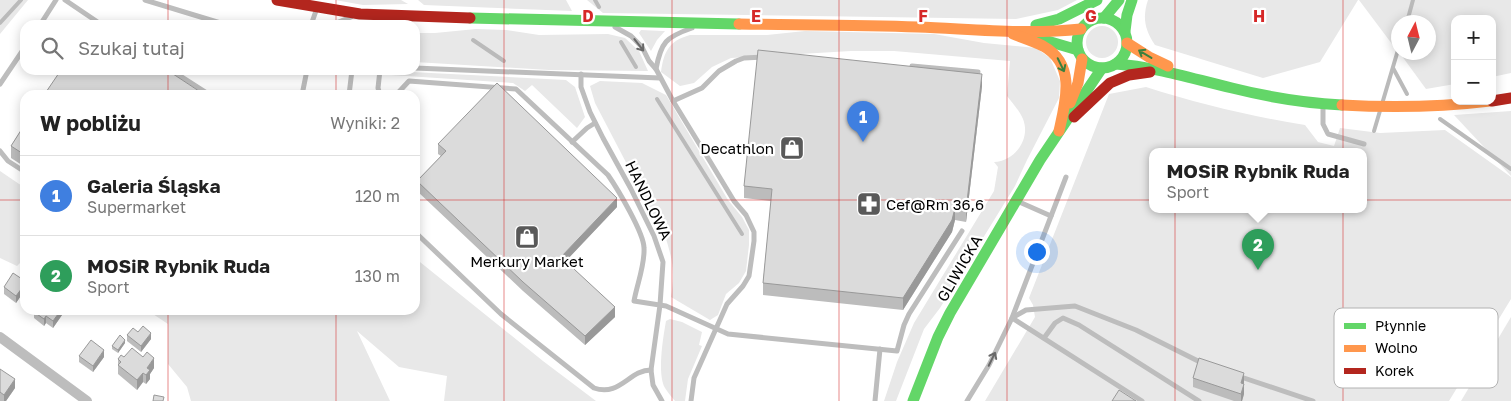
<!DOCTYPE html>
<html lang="pl">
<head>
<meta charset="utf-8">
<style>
  :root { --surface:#fff; --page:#f6f6f6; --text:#222; --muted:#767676; --line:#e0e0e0; --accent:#595959 }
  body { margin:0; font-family:"Golos Text",sans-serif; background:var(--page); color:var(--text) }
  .controls { position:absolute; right:15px; top:15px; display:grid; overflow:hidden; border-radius:10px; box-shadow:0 2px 12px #0003 }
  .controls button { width:45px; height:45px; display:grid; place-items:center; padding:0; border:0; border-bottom:1px solid var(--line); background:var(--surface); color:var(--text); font:25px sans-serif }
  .compass { position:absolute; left:1391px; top:15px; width:45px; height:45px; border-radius:50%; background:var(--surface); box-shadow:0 2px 12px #0003; rotate:7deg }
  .you { position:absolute; left:1036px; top:251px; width:18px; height:18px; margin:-12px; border:4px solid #fff; border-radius:50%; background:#1a73e8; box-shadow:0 0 0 8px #1a73e833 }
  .badge { display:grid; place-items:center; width:32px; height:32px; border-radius:50%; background:var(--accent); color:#fff; font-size:16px; font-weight:700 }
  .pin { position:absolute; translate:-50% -41px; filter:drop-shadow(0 1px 2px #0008) }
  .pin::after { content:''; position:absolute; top:26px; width:18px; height:15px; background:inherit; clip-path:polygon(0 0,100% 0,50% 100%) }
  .popup { position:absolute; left:1149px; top:148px; width:218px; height:65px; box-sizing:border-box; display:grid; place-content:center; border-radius:10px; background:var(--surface); filter:drop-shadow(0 1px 4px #0005); font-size:16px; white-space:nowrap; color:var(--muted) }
  .popup b { font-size:19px; color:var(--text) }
  .popup::after { content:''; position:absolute; left:50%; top:100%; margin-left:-10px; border:10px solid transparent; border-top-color:var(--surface) }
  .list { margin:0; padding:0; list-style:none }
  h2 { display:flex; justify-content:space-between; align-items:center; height:65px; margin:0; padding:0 20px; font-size:21px }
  h2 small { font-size:16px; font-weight:400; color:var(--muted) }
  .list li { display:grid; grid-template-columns:32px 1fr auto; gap:15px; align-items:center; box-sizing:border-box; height:80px; padding:0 20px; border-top:1px solid var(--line) }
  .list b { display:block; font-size:19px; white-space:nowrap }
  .list p { margin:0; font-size:16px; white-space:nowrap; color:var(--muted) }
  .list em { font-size:16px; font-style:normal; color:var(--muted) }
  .icon { flex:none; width:28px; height:28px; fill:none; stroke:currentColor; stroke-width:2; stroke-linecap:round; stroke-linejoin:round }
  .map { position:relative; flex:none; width:1511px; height:401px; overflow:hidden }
  .search { position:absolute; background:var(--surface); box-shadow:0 2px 12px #0003; left:20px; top:20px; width:400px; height:55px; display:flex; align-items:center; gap:12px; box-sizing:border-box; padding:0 18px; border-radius:15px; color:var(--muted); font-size:19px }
  .panel { position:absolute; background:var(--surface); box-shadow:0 2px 12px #0003; left:20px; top:90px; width:400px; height:225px; border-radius:15px }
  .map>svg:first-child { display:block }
  .green { fill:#e8e8e8; fill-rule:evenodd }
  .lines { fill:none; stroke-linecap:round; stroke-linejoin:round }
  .stream { stroke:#bababa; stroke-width:4 }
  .lane { stroke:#bdbdbd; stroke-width:5 }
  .street { stroke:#bdbdbd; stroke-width:10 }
  .fast { stroke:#63d668; stroke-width:11 }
  .slow { stroke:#ff974d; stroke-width:11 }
  .jam { stroke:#b3261e; stroke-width:11 }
  .wall { fill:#bcbcbc }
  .shaded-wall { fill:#999 }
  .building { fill:#dbdbdb; stroke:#999 }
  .oneway { stroke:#686868 }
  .oneway2 { stroke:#3b803e }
  .grid { fill:none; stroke:#d62828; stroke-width:1; stroke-opacity:0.55 }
  .labels { text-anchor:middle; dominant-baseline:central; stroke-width:4.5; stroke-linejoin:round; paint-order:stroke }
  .poi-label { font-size:15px; fill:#000; stroke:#fff; text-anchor:end }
  .street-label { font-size:15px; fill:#000; stroke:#fff }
  .key { fill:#fff; stroke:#b2b2b2; stroke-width:1 }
  .key-label { font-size:14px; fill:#000 }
  .grid-label { font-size:16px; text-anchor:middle; font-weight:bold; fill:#d62828; stroke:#fff; stroke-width:4.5; stroke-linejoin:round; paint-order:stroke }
</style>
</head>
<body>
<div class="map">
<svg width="1511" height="401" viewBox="0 0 1511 401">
  <rect width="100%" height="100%" fill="#fff"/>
  <!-- green -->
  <g class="green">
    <polygon points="0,0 28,0 0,34"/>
    <polygon points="335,0 401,0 408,4 363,5"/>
    <polygon points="418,0 566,0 572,11 424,5"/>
    <polygon points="587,0 1077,0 1058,10 1016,19 603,13"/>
    <path d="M 1148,0 L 1358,0 L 1320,62 L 1263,78 L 1155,45 C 1145,30 1142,18 1148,0 Z"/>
    <polygon points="1359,0 1511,0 1511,73 1492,77 1492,19 1455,19 1455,84 1426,89 1399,52 1428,52 1428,22 1398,22 1398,52"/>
    <circle cx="1102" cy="42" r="16"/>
    <polygon points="476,29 506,30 539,35 608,34 625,38 639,51 648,71 549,70 415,62 415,33 435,33"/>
    <polygon points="641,30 663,31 665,31 657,40 651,51 639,33"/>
    <path d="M 805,31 L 934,34 L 984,43 L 1036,48 L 1050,58 L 1060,81 L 1059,98 L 1027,160 L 1015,186 L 940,308 L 924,329 L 896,401 L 884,401 L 897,362 L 914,323 L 994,191 L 998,167 L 994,162 C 1015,161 1031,139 1023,119 C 1020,111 1012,103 1007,96 L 1010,61 L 894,51 L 851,51 L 731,58 L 712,67 L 694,83 L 680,86 L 661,72 C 664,51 669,41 690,35 L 767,35 Z"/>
    <polygon points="391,71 566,80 575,87 585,117 577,128 532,85 525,91 513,83 391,75"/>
    <path d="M 600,81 L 642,83 L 666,95 L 728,200 L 742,217 L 749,230 L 749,245 L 746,271 L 739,283 L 726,294 L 718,315 L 710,320 L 671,297 C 675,274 673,261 666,239 L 595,103 L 590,86 Z"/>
    <path d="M 1146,87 C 1199,104 1250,116 1305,125 L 1318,142 L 1334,146 L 1340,128 L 1380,133 L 1445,130 L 1511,177 L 1511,299 L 1449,401 L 985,401 L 1035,317 L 1033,305 L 1029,298 L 1109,94 ZM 1153,151 L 1363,151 L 1363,209 L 1153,209 Z"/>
    <polygon points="1511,111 1511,176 1454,115"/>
    <polygon points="0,171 25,188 25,258 17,266 0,258"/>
    <polygon points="415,258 543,361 596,401 444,401 447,376 399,367 357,331 390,401 191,401 187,387 168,364 168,324 147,310 415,310"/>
    <polygon points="1511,317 1511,401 1461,401"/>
    <path d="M 670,319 L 682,322 L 702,332 L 699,345 L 702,346 L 688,379 L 685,401 L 675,401 C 672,397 668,393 665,388 C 657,374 663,338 666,321 Z"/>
  </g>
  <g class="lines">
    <!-- stream -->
    <g class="stream">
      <polyline points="595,0 599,7"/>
      <polyline points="1407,22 1413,0"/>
      <polyline points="0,23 21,0"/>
      <polyline points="473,40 504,61"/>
      <polyline points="621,42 636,67"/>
      <polyline points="1393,68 1407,94"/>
      <polyline points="657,99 742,234"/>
      <polyline points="1440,119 1511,169"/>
      <polyline points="1374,131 1398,50"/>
    </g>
    <!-- lane -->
    <g class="lane">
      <polyline points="65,0 102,25"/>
      <polyline points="145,0 227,25"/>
      <polyline points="40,25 56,0"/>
      <polyline points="311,25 317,8"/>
      <polyline points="331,25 351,17"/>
      <polyline points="615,27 631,36 642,47 649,61 656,69 673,101 711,163 734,201 746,215 754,232 754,241 749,276 743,286 727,304 694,378 691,401"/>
      <polyline points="912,66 978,72"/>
      <polyline points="415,68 660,78"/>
      <path d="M 656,69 C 661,42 666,37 692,28"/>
      <polyline points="171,70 210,95"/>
      <polyline points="581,74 581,87 590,112 603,138 631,189 654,236 663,262 660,305 651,370 653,385 662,401"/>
      <polyline points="0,84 25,47"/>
      <polyline points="302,95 307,70"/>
      <polyline points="349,95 352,70"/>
      <polyline points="380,95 378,88 380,70"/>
      <path d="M 396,95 L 409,81 L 516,89 L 608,175 C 617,188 644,233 644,248 C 645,265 637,284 634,301 L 666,306 L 728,334 L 897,351 L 904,325 L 909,314 L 962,231"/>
      <polyline points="673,101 702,88 719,71 736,61 744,58 764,57"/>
      <polyline points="1323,105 1323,124 1328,134 1364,144"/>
      <polyline points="572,142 587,128 595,123"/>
      <polyline points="0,151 8,161 25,172"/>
      <polyline points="1017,201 1051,216"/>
      <path d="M 415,232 L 501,314 L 594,388 C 620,397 629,370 651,370"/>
      <polyline points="1044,338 1055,323 1063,318 1079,325 1199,401"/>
      <polyline points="1238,376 1313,401"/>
      <polyline points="875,401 880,349"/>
      <polyline points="967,401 989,365 1012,318 1066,177"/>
      <polyline points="1142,401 1012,318 1026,310 1075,306 1136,330 1204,364"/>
    </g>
    <!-- street -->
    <polyline class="street" points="0,337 87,401"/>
    <!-- fast -->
    <g class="fast">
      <circle cx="1102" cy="43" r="25"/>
      <polyline points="470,18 739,24"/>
      <polyline points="1104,18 1119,0"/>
      <polyline points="1036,25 1059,19 1097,0"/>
      <polyline points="1125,31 1127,15 1132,0"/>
      <polyline points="1037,38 1078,50"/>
      <path d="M 1116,64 C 1156,67 1193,79 1232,88 C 1268,97 1305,103 1342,105"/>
      <polyline points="913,401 938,337 950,313 1040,160 1102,68"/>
    </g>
    <!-- slow -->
    <g class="slow">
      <path d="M 739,24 C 798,25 858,25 918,27 C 972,29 1027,35 1081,29"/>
      <path d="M 1013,34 C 1023,38 1033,41 1043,46 C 1076,64 1066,100 1059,131"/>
      <polyline points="1127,43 1149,57 1168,66"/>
      <polyline points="1070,103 1078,83 1082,59"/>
      <path d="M 1342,105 C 1392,108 1441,107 1490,101"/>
    </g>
    <!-- jam -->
    <g class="jam">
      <polyline points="277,0 360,14 470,18"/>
      <polyline points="1492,101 1511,98"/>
      <polyline points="1074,117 1110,83 1129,75 1150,72"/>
    </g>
  </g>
  <!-- wall -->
  <g class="wall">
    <polygon points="982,86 966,222 955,220 952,232 903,310 763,295 763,283 771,201 744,198 744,186"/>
    <polygon points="25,124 25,167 11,158 11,146"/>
    <polygon points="438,144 617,207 566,261 615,317 585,345 523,291 417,191 417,181 441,156 438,154"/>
    <polygon points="25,281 25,290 16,303 4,294 4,287"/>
    <polygon points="62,310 62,315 53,328 46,323 44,326 34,318 34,312"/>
    <polygon points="63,310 70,310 68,314"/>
    <polygon points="138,332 151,339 141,352 127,341 127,335"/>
    <polygon points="125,343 118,353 112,349 112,346"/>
    <polygon points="79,356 104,357 93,372 79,362"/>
    <polygon points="124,357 154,368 150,374 150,379 146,384 143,382 137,390 118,374 118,359"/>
    <polygon points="0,369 15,388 6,401 0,401"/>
    <polygon points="1193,378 1244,383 1244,394 1242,401 1234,401 1193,387"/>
  </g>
  <!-- shaded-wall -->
  <g class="shaded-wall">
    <polygon points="982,74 982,86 966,222 966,210"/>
    <polygon points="617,198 617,207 561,266 561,257"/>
    <polygon points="955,208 955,220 952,232 903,310 903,298"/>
    <polygon points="25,284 25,290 16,303 16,296"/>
    <polygon points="615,307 615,317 585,345 585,336"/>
    <polygon points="61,310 62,310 62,315 53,328 53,321"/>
    <polygon points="46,316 46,323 44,326 44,319"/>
    <polygon points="151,333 151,339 141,352 141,346"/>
    <polygon points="125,340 125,343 118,353 118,350"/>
    <polygon points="104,350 104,357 93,372 93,366"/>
    <polygon points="154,358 154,368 150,374 150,379 146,384 146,375 147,368"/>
    <polygon points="143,373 143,382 137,390 137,380"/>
    <polygon points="1244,373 1244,383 1241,392 1241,383"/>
    <polygon points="15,379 15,388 6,401 4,401 4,395"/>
    <polygon points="1244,384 1244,394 1242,401 1241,401 1241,394"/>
  </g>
  <!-- building -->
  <g class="building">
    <polygon points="94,21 100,25 91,25"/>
    <polygon points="758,50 982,74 966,210 955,208 952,220 903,298 763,283 772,189 744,186"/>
    <polygon points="61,70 167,70 205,95 44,95"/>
    <polygon points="497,83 617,198 561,257 615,307 585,336 523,282 417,181 446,151 438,144"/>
    <polygon points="25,124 25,155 11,146"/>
    <polygon points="13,273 25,281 25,284 16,296 4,287"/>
    <polygon points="36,310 61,310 53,321 46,316 44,319 34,312"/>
    <polygon points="143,326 151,333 141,346 127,335 133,328 138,332"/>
    <polygon points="120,335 125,340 118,350 112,346"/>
    <polygon points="91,340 104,350 93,366 79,356"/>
    <polygon points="132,348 143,357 147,352 154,358 147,368 150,370 146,375 143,373 137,380 118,365 121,362 118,359 121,355 124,357"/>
    <polygon points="1199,358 1244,373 1241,383 1244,384 1241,394 1193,378"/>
    <polygon points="0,369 15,379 4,395 0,392"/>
    <polygon points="1119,390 1136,401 1112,401"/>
    <polygon points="154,395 164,397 163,401 153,401"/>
  </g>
  <!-- one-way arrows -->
  <defs><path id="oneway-shaft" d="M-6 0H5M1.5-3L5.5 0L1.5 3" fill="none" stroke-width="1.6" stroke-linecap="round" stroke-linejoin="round" transform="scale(1.25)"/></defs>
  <g class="oneway">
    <use href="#oneway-shaft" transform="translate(639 45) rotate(52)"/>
    <use href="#oneway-shaft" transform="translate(992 359) rotate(-64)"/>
  </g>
  <g class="oneway2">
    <use href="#oneway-shaft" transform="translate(1145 54) rotate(-149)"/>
    <use href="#oneway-shaft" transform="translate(1061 65) rotate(64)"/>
  </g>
  <!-- grid -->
  <path class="grid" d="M 168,0 L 168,25M 336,0 L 336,25M 504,0 L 504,401M 672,0 L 672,401M 839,0 L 839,401M 1007,0 L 1007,401M 1175,0 L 1175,401M 1343,0 L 1343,401M 168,70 L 168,95M 336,70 L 336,95M 0,200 L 25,200M 415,200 L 1511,200M 168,310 L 168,401M 336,310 L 336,401"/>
  <!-- icons -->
  <defs>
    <symbol id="shop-square" viewBox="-11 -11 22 22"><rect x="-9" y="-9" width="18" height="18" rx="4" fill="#595959" stroke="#fff"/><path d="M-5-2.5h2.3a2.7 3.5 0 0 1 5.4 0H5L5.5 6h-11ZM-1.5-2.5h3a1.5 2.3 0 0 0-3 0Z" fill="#fff"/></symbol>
    <symbol id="pharmacy-square" viewBox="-11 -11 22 22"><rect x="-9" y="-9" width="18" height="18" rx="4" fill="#595959" stroke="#fff"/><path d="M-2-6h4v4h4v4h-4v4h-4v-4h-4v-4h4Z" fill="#fff"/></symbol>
  </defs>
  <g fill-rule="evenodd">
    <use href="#shop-square" x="778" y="134" width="28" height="28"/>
    <use href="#pharmacy-square" x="855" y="190" width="28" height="28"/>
    <use href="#shop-square" x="513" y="223" width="28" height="28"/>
  </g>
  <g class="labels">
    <!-- poi labels -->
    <g class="poi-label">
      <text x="774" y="148">Decathlon</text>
      <text x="886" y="204" text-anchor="start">Cef@Rm 36,6</text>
      <text x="527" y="261" text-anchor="middle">Merkury Market</text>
    </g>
    <!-- street labels -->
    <g class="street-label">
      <text transform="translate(649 200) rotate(64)">HANDLOWA</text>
      <text transform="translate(959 268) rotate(-60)">GLIWICKA</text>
    </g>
  </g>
  <!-- legend -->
  <rect x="1334" y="308" width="164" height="80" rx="8" class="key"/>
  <rect x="1344" y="323" width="22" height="6" fill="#63d668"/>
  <rect x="1344" y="345" width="22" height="7" fill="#ff974d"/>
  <rect x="1344" y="368" width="22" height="6" fill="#b3261e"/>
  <g class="key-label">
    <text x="1375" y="331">Płynnie</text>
    <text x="1375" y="353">Wolno</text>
    <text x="1375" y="376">Korek</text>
  </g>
  <g class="grid-label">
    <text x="588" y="22">D</text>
    <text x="756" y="22">E</text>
    <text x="923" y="22">F</text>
    <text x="1091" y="22">G</text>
    <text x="1259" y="22">H</text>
  </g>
</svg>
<div class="controls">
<button>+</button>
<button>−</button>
</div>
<svg class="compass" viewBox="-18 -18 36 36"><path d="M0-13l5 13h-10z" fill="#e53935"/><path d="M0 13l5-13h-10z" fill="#767676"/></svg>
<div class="you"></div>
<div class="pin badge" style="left:863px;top:142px;background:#3f7fe0">1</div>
<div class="pin badge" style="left:1258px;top:270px;background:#2e9e5b">2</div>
<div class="popup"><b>MOSiR Rybnik Ruda</b>Sport</div>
<div class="search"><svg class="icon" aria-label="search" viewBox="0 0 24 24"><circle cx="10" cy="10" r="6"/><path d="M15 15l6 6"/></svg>Szukaj tutaj</div>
<section class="panel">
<h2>W pobliżu<small>Wyniki: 2</small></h2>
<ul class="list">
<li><span class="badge" style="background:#3f7fe0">1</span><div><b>Galeria Śląska</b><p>Supermarket</p></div><em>120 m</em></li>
<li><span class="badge" style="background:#2e9e5b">2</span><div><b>MOSiR Rybnik Ruda</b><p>Sport</p></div><em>130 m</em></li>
</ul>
</section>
</div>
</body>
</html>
